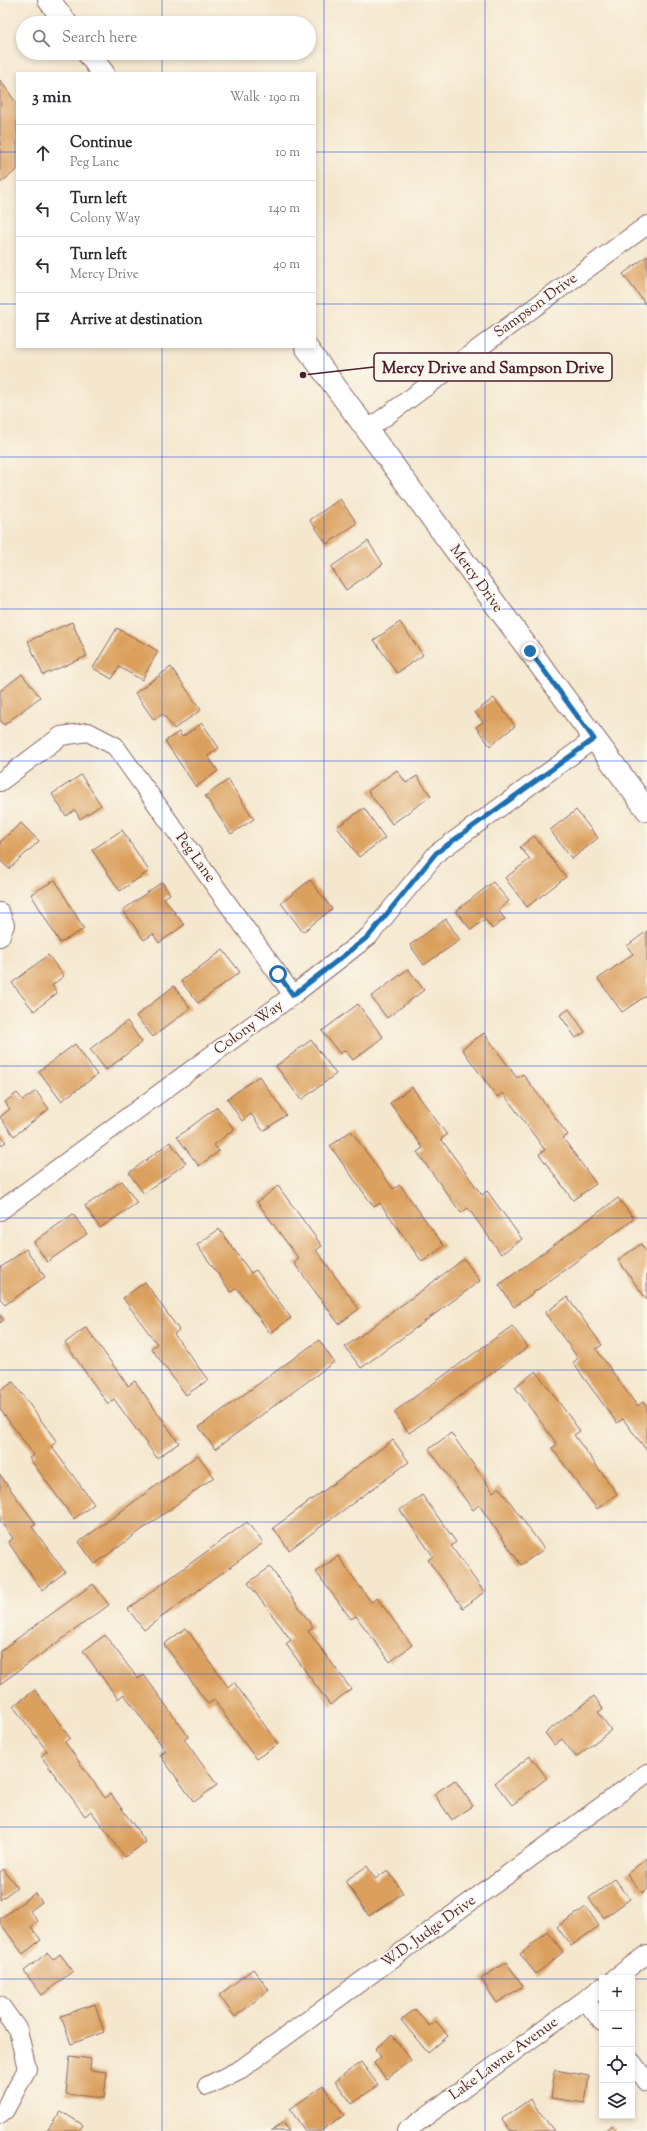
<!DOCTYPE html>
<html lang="en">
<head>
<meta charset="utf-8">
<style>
  :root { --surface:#fff; --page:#f7f7f7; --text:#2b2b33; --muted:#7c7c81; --line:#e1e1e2 }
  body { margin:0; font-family:"Sorts Mill Goudy",serif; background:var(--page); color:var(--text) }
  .controls { position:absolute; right:12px; bottom:12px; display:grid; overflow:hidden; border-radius:0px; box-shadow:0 2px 6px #0003 }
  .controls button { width:36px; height:36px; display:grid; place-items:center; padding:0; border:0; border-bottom:1px solid var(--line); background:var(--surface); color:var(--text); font:20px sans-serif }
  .stop { position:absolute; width:12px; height:12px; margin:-9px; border:3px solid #1f6fb2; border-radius:50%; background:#fff }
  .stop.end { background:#1f6fb2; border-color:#fff; box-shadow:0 1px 4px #0008 }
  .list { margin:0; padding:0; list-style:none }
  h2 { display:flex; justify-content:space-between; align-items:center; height:52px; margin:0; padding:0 16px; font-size:17px }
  h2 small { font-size:13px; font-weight:400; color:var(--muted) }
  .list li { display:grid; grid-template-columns:26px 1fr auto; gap:12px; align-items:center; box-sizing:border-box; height:56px; padding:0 16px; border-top:1px solid var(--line) }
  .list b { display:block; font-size:15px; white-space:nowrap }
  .list p { margin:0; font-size:13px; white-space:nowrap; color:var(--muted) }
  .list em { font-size:13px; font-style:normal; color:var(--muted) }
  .icon { flex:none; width:22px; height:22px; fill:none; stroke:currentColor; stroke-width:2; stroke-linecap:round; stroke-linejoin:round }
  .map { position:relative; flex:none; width:647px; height:2131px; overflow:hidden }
  .search { position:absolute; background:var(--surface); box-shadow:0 2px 6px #0003; left:16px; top:16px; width:300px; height:44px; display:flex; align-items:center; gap:10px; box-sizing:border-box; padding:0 14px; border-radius:22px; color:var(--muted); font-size:15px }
  .panel { position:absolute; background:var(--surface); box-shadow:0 2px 6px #0003; left:16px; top:72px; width:300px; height:276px; border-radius:0px }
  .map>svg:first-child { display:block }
  .building { fill:#dba05d }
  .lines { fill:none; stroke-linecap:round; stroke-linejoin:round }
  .street-casing { stroke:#866564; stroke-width:20 }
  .secondary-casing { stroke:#866564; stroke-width:24 }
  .street { stroke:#fff; stroke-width:18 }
  .secondary { stroke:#fff; stroke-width:22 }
  .route { stroke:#1f6fb2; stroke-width:5 }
  .grid { fill:none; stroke:#1d4ed8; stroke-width:1; stroke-opacity:0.55 }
  .labels { text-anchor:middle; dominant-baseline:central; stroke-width:3.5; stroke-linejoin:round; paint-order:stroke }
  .street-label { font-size:15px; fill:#4a1f2b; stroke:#fbf7ec }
  .leader { fill:none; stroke:#4a1f2b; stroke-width:1.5 }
  .callout-dot { fill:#4a1f2b; stroke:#fbf7ec; stroke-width:1.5 }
  .callout { fill:#fbf7ec; stroke:#4a1f2b; stroke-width:1.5 }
  .callout-label { font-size:16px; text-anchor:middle; font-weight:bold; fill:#4a1f2b }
</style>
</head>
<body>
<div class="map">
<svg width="647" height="2131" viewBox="0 0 647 2131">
  <rect width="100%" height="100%" fill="#fbf7ec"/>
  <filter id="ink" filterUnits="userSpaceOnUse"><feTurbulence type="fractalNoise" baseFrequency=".025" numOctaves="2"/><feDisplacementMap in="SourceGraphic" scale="8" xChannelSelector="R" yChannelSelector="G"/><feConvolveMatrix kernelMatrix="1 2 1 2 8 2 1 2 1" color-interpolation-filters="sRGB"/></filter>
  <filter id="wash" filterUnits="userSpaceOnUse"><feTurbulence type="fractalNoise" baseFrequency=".012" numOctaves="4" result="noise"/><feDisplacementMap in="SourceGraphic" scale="16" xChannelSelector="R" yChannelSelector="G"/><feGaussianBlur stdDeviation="0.9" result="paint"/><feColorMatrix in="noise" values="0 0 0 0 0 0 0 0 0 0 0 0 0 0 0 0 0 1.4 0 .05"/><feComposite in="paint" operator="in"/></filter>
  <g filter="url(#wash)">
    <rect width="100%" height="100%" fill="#f4e7ce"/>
    <g id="blocks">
      <!-- building -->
      <g class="building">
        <polygon points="0,80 17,104 17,170 0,183"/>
        <polygon points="647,256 647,306 623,274"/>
        <polygon points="340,499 357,523 327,544 310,520"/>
        <polygon points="368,541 383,564 346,590 331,567"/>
        <polygon points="72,622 87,656 43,675 28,641"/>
        <polygon points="400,622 423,655 397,673 374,640"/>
        <polygon points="117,628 158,651 142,680 119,667 112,679 93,668"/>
        <polygon points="171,667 201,710 174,729 163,714 154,720 135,693"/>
        <polygon points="22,674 40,697 4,725 0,720 0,691"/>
        <polygon points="494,698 515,726 490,746 476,727 483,722 475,712"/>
        <polygon points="202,723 219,748 208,756 218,771 196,787 165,741 179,732 182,737"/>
        <polygon points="397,770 406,783 417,776 431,796 392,824 368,791"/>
        <polygon points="81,775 101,805 80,819 75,810 66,816 52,794"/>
        <polygon points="228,780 254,819 231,834 205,796"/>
        <polygon points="364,808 385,838 359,857 337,827"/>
        <polygon points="576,810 598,838 572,859 550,830"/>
        <polygon points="21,823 39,841 9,869 0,860 0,842"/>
        <polygon points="122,830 149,871 120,891 92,850"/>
        <polygon points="534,836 566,877 527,907 505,878 530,859 520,847"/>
        <polygon points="55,880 84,929 60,943 31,894"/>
        <polygon points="310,880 332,909 303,932 281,903"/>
        <polygon points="162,882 170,894 164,898 184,925 159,943 153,934 144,940 123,910"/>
        <polygon points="493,882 509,901 498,910 505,919 492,929 485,919 471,930 456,911"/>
        <polygon points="446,919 460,940 424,965 410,945"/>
        <polygon points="647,931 647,995 622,1012 598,979 633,954 627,946"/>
        <polygon points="223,950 240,972 198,1003 181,981"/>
        <polygon points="48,955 64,976 52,985 57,993 34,1011 12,983"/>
        <polygon points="408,969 424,990 387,1018 371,997"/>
        <polygon points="174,986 190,1008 153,1037 136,1016"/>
        <polygon points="358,1004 383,1037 353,1060 345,1050 340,1054 322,1031"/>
        <polygon points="569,1009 585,1032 576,1038 560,1015"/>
        <polygon points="127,1021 142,1042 106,1070 90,1049"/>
        <polygon points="484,1033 517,1078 523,1074 568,1135 563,1138 596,1184 573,1200 539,1154 545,1150 503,1093 497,1097 462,1049"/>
        <polygon points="311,1040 336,1074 301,1100 276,1066"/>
        <polygon points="75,1044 97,1075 61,1101 39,1071"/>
        <polygon points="259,1076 286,1115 263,1131 251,1114 242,1121 227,1099"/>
        <polygon points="412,1087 447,1135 441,1139 482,1195 487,1191 522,1239 501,1254 468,1208 461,1213 417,1152 423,1148 390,1103"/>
        <polygon points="36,1091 49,1109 14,1136 0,1117 10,1109 5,1102 17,1093 23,1100"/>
        <polygon points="217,1107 234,1129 214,1145 219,1151 199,1166 177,1137"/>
        <polygon points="351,1131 393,1189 400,1185 444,1246 422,1262 380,1203 374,1207 330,1146"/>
        <polygon points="0,1135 6,1142 0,1146"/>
        <polygon points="170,1142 186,1163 144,1194 129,1173"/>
        <polygon points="122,1181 137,1203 100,1228 85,1206"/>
        <polygon points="278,1186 322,1246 316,1250 359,1309 339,1324 294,1263 299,1259 257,1202"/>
        <polygon points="618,1198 634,1219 514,1307 499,1285"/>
        <polygon points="73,1214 87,1234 47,1262 34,1242"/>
        <polygon points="219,1229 251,1273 256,1270 291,1318 270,1333 237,1288 231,1292 197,1245"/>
        <polygon points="641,1244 647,1253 647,1300 618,1260"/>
        <polygon points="26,1249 45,1277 5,1305 0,1298 0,1268"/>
        <polygon points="464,1259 480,1281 361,1368 345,1347"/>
        <polygon points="145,1282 179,1330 174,1334 208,1380 186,1395 151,1348 157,1344 123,1298"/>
        <polygon points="567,1297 602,1345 596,1349 637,1406 643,1402 647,1408 647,1451 623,1419 617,1423 573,1363 578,1358 545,1313"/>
        <polygon points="0,1315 4,1320 0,1323"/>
        <polygon points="512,1326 528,1347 409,1433 394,1412"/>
        <polygon points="86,1327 128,1386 135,1381 179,1443 157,1458 114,1399 108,1404 65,1343"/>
        <polygon points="319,1340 334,1362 215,1449 199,1427"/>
        <polygon points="536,1371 580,1431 574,1435 617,1494 597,1509 552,1448 557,1444 515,1387"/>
        <polygon points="13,1382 57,1442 51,1446 94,1504 74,1519 29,1458 34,1455 0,1409 0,1391"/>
        <polygon points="451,1433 493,1492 499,1487 544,1549 521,1565 479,1505 473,1510 429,1449"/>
        <polygon points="393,1440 409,1462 289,1550 273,1528"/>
        <polygon points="198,1455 214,1477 95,1564 79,1542"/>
        <polygon points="0,1475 36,1524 32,1527 65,1572 42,1590 8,1542 13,1538 0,1521"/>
        <polygon points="422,1495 456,1542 451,1546 484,1592 463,1608 428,1560 433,1556 400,1510"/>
        <polygon points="247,1522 263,1543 144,1630 128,1609"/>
        <polygon points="338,1556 371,1602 377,1598 412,1645 390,1662 356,1616 351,1619 316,1572"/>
        <polygon points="270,1567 313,1627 308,1631 351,1689 330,1705 286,1644 291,1640 248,1583"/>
        <polygon points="93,1584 109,1605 0,1684 0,1651"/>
        <polygon points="186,1628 228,1687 234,1682 278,1744 256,1759 214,1700 208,1704 164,1644"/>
        <polygon points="105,1635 138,1679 144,1675 188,1736 184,1739 217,1785 194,1802 160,1755 166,1751 124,1694 118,1699 83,1651"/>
        <polygon points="35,1690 70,1738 65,1742 105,1798 111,1794 146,1842 125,1857 91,1811 85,1816 41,1756 47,1751 13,1706"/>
        <polygon points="594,1696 603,1709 598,1712 611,1730 576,1757 562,1739 554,1745 545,1733"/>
        <polygon points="530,1756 547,1778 512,1805 495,1783"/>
        <polygon points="455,1780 473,1806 452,1820 434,1794"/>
        <polygon points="647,1858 647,1889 642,1893 627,1874"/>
        <polygon points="367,1866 375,1879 388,1870 403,1893 369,1916 345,1881"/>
        <polygon points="3,1869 17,1887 0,1900 0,1871"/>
        <polygon points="615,1879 630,1899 604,1918 589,1898"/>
        <polygon points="35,1893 42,1902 30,1911 38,1921 31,1927 41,1940 23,1954 0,1923 0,1919"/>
        <polygon points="586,1907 599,1926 571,1946 557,1927"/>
        <polygon points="548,1932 563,1952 536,1974 520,1954"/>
        <polygon points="47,1953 53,1960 60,1954 73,1971 42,1995 24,1971"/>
        <polygon points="506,1962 523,1986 497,2003 481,1979"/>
        <polygon points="253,1969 269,1990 235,2017 219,1995"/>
        <polygon points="95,2004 104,2032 71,2044 61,2016"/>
        <polygon points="415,2009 429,2026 436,2021 448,2036 428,2053 401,2020"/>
        <polygon points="392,2035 411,2060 386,2079 374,2063 381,2057 375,2049"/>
        <polygon points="70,2056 91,2059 90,2070 107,2072 104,2098 66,2094"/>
        <polygon points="361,2062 378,2085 352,2104 335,2081"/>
        <polygon points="555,2070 589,2076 585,2103 551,2098"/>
        <polygon points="323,2086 344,2115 321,2131 305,2131 290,2109"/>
        <polygon points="530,2099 554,2131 511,2131 502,2119"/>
        <polygon points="61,2111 83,2125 79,2131 47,2131"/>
        <polygon points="283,2122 289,2131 271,2131"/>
        <polygon points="612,2125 616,2131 604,2131"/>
      </g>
    </g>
  </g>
  <g filter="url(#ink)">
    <use href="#blocks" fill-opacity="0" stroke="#866564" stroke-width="1"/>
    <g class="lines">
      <defs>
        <g id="street">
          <polyline points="367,430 647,225"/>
          <polyline points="0,782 61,736 88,732 115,746 293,995"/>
          <polyline points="0,912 5,925 0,937"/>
          <polyline points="0,1211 293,995 369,936 437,853 594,739"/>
          <polyline points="615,1978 647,1954"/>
          <polyline points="585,2000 602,2022"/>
          <polyline points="0,2005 18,2030 27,2069 5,2110 0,2114"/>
          <polyline points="632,2062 647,2082"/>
          <polyline points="207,2086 241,2069 647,1773"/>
          <polyline points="406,2131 602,1987"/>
        </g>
        <g id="secondary">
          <polyline points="49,0 66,23"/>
          <polyline points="88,53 103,73"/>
          <polyline points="306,347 647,810"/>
        </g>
      </defs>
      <!-- street casing -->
      <use href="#street" class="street-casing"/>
      <!-- secondary casing -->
      <use href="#secondary" class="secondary-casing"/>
      <!-- street -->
      <use href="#street" class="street"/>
      <!-- secondary -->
      <use href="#secondary" class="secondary"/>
    </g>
  </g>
  <g class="lines" filter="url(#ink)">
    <!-- route -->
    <polyline class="route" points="278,974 293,995 369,936 436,853 594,739 530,651"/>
  </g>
  <!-- grid -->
  <path class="grid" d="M 162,0 L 162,23M 324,0 L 324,2131M 485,0 L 485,2131M 162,53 L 162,73M 0,152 L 17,152M 315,152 L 647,152M 0,304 L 17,304M 315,304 L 647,304M 162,347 L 162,2131M 0,457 L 647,457M 0,609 L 647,609M 0,761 L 647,761M 0,913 L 647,913M 0,1066 L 647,1066M 0,1218 L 647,1218M 0,1370 L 647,1370M 0,1522 L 647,1522M 0,1674 L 647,1674M 0,1827 L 647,1827M 0,1979 L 602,1979M 632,1979 L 647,1979"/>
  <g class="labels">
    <!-- street labels -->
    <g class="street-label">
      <text transform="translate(536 306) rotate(-36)">Sampson Drive</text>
      <text transform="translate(476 579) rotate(54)">Mercy Drive</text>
      <text transform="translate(195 858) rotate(54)">Peg Lane</text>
      <text transform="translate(249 1028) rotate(-36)">Colony Way</text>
      <text transform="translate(429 1932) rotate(-36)">W.D. Judge Drive</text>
      <text transform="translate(504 2059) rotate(-36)">Lake Lawne Avenue</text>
    </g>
  </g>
  <!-- callouts -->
  <path class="leader" d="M303 375L374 367"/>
  <circle class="callout-dot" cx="303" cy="375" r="4"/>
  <rect class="callout" x="374" y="353" width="238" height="28" rx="4"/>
  <g class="callout-label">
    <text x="493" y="373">Mercy Drive and Sampson Drive</text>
  </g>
</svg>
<div class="controls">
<button>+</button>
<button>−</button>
<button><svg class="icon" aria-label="locate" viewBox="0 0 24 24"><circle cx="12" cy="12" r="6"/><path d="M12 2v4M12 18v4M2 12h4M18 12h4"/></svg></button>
<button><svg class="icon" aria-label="layers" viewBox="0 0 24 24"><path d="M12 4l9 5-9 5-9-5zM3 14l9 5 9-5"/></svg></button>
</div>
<div class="stop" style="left:278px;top:974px"></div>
<div class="stop end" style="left:530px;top:651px"></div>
<div class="search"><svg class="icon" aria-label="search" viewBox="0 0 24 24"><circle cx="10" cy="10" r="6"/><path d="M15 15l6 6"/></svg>Search here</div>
<section class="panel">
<h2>3 min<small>Walk · 190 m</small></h2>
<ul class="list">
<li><svg class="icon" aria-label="ahead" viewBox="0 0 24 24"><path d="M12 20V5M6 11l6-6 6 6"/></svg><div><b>Continue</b><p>Peg Lane</p></div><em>10 m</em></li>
<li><svg class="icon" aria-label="left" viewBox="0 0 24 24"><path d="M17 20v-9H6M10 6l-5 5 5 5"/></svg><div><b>Turn left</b><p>Colony Way</p></div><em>140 m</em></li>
<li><svg class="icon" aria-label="left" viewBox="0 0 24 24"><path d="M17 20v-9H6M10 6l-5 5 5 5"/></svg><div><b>Turn left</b><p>Mercy Drive</p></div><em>40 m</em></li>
<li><svg class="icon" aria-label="arrive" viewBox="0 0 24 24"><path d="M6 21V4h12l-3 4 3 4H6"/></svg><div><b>Arrive at destination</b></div></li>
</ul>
</section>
</div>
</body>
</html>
